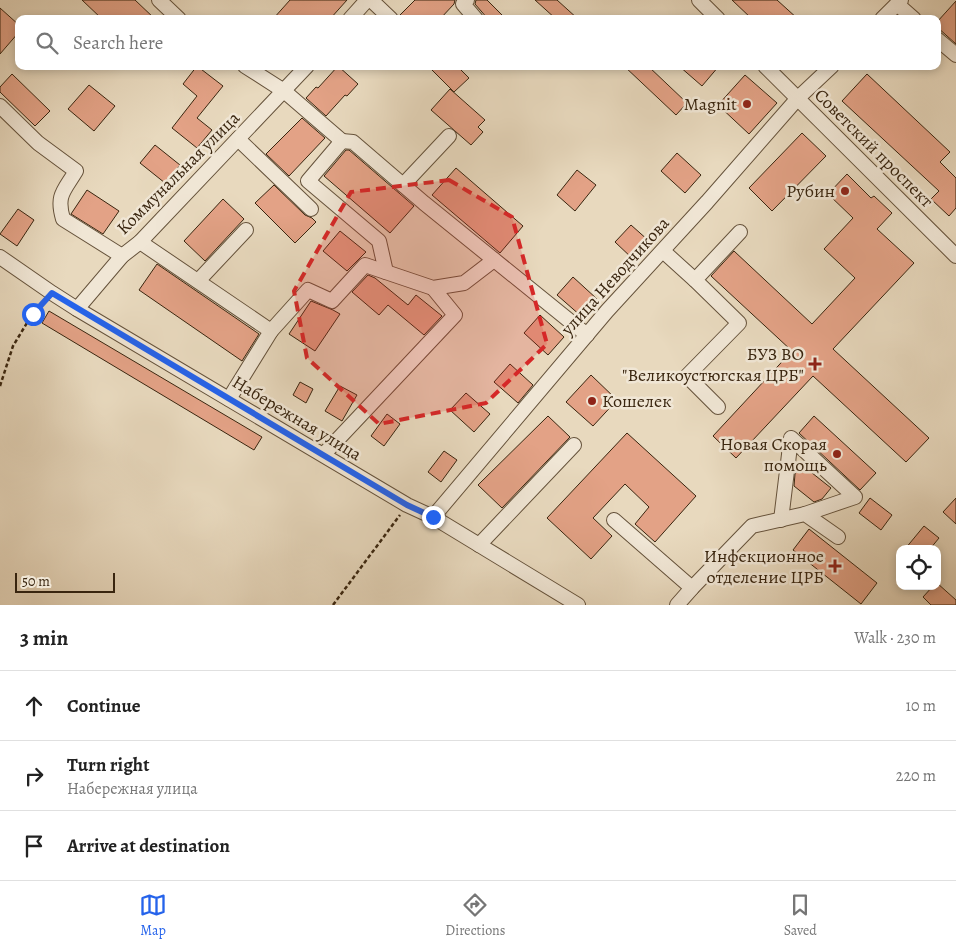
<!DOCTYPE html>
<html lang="en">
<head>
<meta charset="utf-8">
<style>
  :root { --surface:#fff; --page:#f2f2f2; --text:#222; --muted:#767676; --line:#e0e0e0; --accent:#2563eb }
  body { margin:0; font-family:Alegreya,serif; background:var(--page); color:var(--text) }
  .controls { position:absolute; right:15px; bottom:15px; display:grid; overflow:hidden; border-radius:10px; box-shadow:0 2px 8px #0003 }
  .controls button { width:45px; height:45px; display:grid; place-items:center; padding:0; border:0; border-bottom:1px solid var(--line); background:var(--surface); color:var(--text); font:25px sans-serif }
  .scale { position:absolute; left:15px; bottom:12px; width:100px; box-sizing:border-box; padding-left:5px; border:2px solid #39250f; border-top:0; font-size:14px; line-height:18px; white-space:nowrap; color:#39250f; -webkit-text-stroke:4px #f0e6d5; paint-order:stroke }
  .stop { position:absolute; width:15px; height:15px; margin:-11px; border:4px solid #2563eb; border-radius:50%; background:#fff }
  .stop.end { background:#2563eb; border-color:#fff; box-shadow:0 1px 5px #0008 }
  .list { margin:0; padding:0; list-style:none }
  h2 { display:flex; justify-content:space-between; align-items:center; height:65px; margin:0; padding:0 20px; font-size:21px }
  h2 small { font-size:16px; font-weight:400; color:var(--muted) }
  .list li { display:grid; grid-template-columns:32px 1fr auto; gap:15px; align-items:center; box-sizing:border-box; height:70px; padding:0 20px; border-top:1px solid var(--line) }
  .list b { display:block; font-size:19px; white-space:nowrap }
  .list p { margin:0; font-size:16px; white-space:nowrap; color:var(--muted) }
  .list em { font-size:16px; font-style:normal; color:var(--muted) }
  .icon { flex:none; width:28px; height:28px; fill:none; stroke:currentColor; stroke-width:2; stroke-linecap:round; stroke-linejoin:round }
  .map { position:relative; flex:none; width:956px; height:605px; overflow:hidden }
  .search { position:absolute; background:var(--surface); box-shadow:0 2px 8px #0003; left:15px; right:15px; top:15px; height:55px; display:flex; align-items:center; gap:12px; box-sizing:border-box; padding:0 18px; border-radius:10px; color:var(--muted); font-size:19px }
  .sheet { height:275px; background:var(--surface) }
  nav { display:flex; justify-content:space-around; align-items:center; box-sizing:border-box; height:70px; border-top:1px solid var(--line); background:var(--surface); font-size:14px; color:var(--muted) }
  nav a { display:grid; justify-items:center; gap:2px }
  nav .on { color:var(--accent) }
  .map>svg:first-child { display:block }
  .building { fill:#e3a286; stroke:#39250f }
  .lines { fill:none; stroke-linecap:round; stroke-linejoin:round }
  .minor-casing { stroke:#65523b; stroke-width:16 }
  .path { stroke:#39250f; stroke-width:2.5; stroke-dasharray:4 2.5; stroke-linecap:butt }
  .minor { stroke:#f0e6d5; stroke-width:14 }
  .route { stroke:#2563eb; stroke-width:6 }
  .marked { fill:#d62828; fill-opacity:0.2; stroke:#d62828; stroke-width:4; stroke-dasharray:10 6; stroke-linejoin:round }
  .poi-dot { fill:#8f2418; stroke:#f0e6d5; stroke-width:2 }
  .labels { text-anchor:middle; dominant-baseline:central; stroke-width:5; stroke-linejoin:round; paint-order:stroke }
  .poi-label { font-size:18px; fill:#39250f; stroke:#f0e6d5; text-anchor:end }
  .street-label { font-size:18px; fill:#39250f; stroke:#f0e6d5 }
</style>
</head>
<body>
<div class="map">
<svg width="956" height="605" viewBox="0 0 956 605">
  <rect width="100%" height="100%" fill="#e8d9be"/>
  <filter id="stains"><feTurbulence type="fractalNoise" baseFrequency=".004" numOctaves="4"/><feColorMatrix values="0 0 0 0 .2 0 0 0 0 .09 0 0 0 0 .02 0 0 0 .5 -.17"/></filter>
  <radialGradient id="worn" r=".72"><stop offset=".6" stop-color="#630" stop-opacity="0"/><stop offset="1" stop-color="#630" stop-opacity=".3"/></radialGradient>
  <!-- building -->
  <g class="building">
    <polygon points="82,0 135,0 155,19 102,19"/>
    <polygon points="290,0 347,0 330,19 273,19"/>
    <polygon points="415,0 455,0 454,4 440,19 400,19 399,16"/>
    <polygon points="476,0 487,0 506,19 488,19 475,4"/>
    <polygon points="535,0 557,0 578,19 556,19"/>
    <polygon points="732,0 777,0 798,19 752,19"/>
    <polygon points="956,1 956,44 937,27 937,22"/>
    <polygon points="0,8 19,25 19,32 0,54"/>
    <polygon points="197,66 223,86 197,118 212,130 197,148 172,128 197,96 183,84"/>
    <polygon points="338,66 358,84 347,96 345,95 326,116 306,98 316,87 318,88"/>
    <polygon points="428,66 457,66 469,78 454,92"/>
    <polygon points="624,66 648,66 687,103 676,115"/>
    <polygon points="679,66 719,66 702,86"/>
    <polygon points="12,74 50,111 35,126 0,92 0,87"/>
    <polygon points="867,74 950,152 940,162 956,178 956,208 949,216 931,199 939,191 842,101"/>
    <polygon points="745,75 777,103 749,134 718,105"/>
    <polygon points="89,85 115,106 94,131 68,109"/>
    <polygon points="450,89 485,120 478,127 483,132 471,145 431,110"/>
    <polygon points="302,118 325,138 289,176 266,154"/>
    <polygon points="802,133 826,156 772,211 749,188"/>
    <polygon points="155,145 180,165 165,183 140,163"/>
    <polygon points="346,150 349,150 414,206 390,233 324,176"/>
    <polygon points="677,153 701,175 685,193 661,171"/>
    <polygon points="456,168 523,226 500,253 432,195"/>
    <polygon points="577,170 596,185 575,211 557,195"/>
    <polygon points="847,174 871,198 874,196 892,213 877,229 914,263 833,349 929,438 906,462 813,376 736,458 713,436 792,351 711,276 734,251 812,324 855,278 824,249 853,218 828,194"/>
    <polygon points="274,185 305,215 312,218 316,222 295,243 255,203"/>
    <polygon points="87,190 119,211 103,234 71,214"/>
    <polygon points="223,199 244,219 205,261 184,241"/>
    <polygon points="18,209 34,220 17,246 0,234"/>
    <polygon points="631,225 649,241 633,259 615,242"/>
    <polygon points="340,231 366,252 347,271 323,251"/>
    <polygon points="157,264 259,334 242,361 139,290"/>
    <polygon points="368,275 375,278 408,305 416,295 442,316 424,335 388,305 379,315 352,292"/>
    <polygon points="573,277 597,299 581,316 557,295"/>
    <polygon points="311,301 333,310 340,314 315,351 289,334"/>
    <polygon points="49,311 262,437 254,450 42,323"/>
    <polygon points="540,315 564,337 548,355 524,333"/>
    <polygon points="510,364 533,385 518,403 494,382"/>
    <polygon points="591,375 617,400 593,426 566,402"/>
    <polygon points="300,382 313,389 306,403 293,395"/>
    <polygon points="340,386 357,395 342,421 325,411"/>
    <polygon points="466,393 490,414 474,432 450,410"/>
    <polygon points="387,414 400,424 384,446 371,436"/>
    <polygon points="548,416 570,437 502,508 478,485"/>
    <polygon points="814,416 876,473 860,490 799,433"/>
    <polygon points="627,433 696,496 655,542 635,524 649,507 625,484 593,518 612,536 591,559 547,518"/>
    <polygon points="444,451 457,460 441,482 428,472"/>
    <polygon points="802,465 831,488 822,499 814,502 794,486 795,474"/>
    <polygon points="870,498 892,515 881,530 859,513"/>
    <polygon points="956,498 956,524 943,512"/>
    <polygon points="924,526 939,538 930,549 905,549"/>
    <polygon points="809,529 877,583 861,604 793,550"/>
    <polygon points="937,583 956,600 956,605 931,605 923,597 933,586 937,586"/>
  </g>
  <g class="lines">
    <defs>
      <g id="minor">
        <polyline points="159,0 179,19"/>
        <polyline points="371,0 391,19"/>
        <polyline points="467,0 463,4 476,19"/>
        <polyline points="699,0 718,19"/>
        <polyline points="897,4 914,19"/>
        <polyline points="350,19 367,0"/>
        <polyline points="882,19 901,0"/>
        <polyline points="937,39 956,55"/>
        <polyline points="245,66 284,91 342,141 308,181 379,241 386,272"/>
        <polyline points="765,66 956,256"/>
        <path d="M 0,106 L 38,143 L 76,171 C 64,191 56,195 63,219 L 122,256"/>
        <polyline points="238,139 311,209"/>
        <polyline points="342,141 353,142 424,203 587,335"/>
        <polyline points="403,185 449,136"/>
        <polyline points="140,242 271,331 229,399"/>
        <polyline points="663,251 695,280"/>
        <polyline points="0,257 52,293 77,309 407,505 433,517 578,605"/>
        <polyline points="198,281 246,230"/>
        <polyline points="77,309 122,256 140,242 307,66"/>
        <polyline points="271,331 308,290 332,301 365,265 433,288 464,283 494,260"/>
        <polyline points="718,407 687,376 739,323 695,280 740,232"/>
        <polyline points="324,454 455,315 433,288"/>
        <polyline points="433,517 607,311 707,202 798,98 832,66"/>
        <polyline points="614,520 692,588"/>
        <polyline points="781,520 791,438 855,497 805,514"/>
        <polyline points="479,545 574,445"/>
        <polyline points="677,605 692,588 752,526 805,514 838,537"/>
      </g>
    </defs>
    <!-- minor casing -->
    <use href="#minor" class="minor-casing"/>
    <!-- path -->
    <g class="path">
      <polyline points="0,386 13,346 33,313 44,302"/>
      <polyline points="333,605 400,515"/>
    </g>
    <!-- minor -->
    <use href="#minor" class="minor"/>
  </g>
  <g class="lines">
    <!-- route -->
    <polyline class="route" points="33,314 52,293 407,505 433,517"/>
  </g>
  <!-- marked area -->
  <path class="marked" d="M 449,180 L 512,217 L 547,344 L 486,403 L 379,424 L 307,358 L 294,291 L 351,192 Z"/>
  <!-- markers -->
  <g class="poi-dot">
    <circle cx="747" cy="104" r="5"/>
    <circle cx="845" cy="191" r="5"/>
    <path d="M812.5 356.5h5v5h5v5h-5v5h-5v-5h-5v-5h5z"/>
    <circle cx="592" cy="401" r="5"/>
    <circle cx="837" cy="454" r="5"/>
    <path d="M832.5 558.5h5v5h5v5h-5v5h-5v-5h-5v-5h5z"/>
  </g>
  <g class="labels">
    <!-- poi labels -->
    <g class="poi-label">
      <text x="737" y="104">Magnit</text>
      <text x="835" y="191">Рубин</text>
      <text x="804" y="354">БУЗ ВО<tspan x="804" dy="21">"Великоустюгская ЦРБ"</tspan></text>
      <text x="602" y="401" text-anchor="start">Кошелек</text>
      <text x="827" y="444">Новая Скорая<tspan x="827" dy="21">помощь</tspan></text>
      <text x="824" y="556">Инфекционное<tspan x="824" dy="21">отделение ЦРБ</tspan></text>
    </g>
    <!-- street labels -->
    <g class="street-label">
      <text transform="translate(874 148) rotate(45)">Советский проспект</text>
      <text transform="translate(178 173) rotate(-45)">Коммунальная улица</text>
      <text transform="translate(615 276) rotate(-48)">улица Неводчикова</text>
      <text transform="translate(297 418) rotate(31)">Набережная улица</text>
    </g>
  </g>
  <rect width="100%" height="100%" filter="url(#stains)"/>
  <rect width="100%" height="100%" fill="url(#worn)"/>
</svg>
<div class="controls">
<button><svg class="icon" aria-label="locate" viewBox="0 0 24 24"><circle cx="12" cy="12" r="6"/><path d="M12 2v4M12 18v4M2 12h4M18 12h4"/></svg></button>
</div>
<div class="scale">50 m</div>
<div class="stop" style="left:33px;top:314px"></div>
<div class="stop end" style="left:433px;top:517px"></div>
<div class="search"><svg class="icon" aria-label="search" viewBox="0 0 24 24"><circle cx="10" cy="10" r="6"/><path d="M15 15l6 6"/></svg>Search here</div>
</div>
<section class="sheet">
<h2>3 min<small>Walk · 230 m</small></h2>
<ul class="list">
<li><svg class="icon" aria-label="ahead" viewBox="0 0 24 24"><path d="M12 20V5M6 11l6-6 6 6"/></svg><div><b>Continue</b></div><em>10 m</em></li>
<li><svg class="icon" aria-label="right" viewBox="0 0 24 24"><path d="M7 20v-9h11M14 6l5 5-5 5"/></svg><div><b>Turn right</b><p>Набережная улица</p></div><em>220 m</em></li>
<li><svg class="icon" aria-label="arrive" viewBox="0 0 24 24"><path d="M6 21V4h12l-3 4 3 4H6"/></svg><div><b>Arrive at destination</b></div></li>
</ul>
</section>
<nav>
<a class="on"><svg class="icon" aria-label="map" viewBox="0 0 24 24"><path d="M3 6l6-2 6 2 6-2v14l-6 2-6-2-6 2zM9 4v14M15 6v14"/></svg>Map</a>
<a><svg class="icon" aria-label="directions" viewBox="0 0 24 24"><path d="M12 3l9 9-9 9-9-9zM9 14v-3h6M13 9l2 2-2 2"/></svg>Directions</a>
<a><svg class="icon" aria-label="saved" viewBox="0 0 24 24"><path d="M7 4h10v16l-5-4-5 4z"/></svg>Saved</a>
</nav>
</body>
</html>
